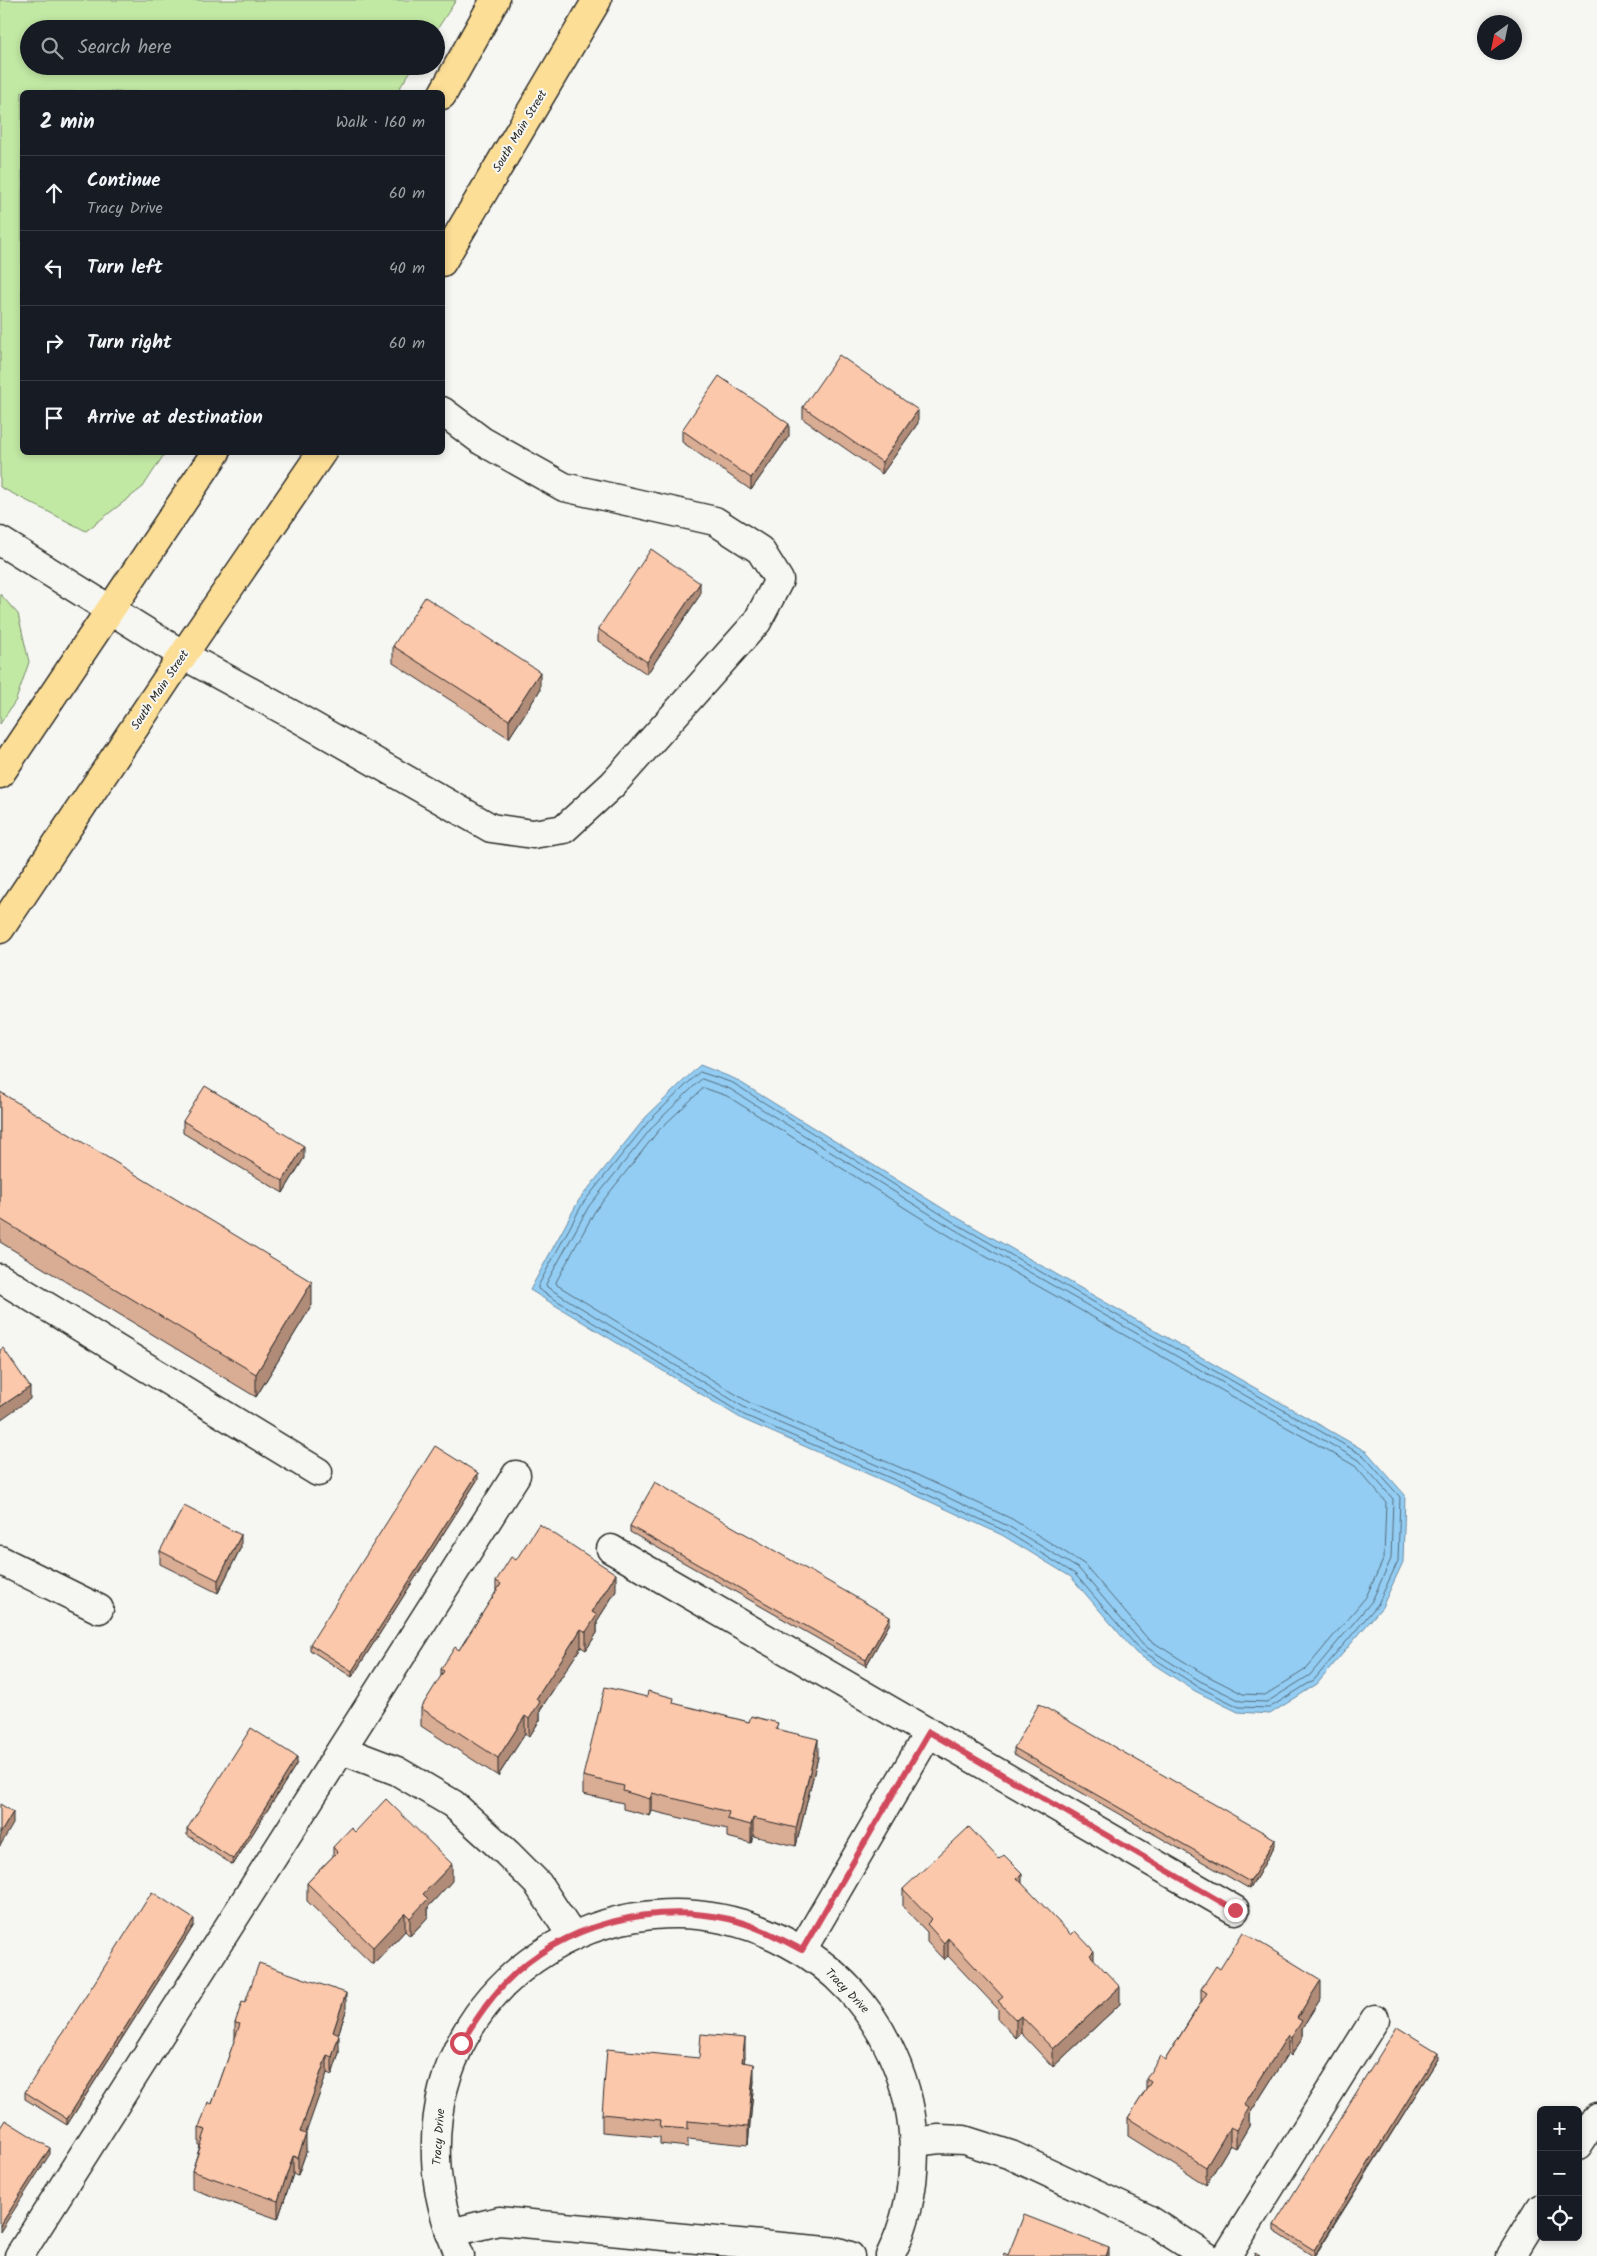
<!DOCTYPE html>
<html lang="en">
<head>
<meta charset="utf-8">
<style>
  :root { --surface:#171b24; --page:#20242c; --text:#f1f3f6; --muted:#9ea1a6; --line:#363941 }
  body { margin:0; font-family:Kalam,sans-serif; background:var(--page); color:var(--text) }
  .controls { position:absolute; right:15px; bottom:15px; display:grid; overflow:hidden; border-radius:8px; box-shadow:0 2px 8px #0003 }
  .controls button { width:45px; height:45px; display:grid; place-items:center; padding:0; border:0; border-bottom:1px solid var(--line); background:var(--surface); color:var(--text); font:25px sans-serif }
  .compass { position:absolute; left:1477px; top:15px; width:45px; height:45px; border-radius:50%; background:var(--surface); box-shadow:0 2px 8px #0003; rotate:213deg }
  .stop { position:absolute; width:15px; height:15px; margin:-11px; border:4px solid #d1495b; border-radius:50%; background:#fff }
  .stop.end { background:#d1495b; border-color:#fff; box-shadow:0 1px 5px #0008 }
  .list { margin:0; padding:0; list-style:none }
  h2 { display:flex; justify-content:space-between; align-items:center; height:65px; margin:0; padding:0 20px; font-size:21px }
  h2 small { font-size:16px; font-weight:400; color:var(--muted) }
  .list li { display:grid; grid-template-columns:32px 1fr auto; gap:15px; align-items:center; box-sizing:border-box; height:75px; padding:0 20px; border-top:1px solid var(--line) }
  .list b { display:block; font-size:19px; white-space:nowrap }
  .list p { margin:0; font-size:16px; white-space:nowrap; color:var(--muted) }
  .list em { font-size:16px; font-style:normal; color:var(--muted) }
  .icon { flex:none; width:28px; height:28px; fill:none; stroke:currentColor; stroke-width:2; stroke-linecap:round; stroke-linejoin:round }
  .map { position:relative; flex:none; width:1597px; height:2256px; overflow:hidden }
  .search { position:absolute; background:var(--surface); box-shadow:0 2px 8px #0003; left:20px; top:20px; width:425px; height:55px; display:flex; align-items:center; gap:12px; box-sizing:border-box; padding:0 18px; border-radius:28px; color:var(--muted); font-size:19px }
  .panel { position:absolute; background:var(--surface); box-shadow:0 2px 8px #0003; left:20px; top:90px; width:425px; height:365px; border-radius:8px }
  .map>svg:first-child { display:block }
  .green { fill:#c2e9a4; stroke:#768a68 }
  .water { fill:#93cdf3; stroke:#698ca3 }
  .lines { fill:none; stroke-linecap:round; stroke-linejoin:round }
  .shore { stroke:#556c7b; stroke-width:1 }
  .minor-casing { stroke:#2b2b2b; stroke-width:31 }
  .highway-casing { stroke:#2b2b2b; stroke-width:31 }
  .minor { stroke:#f6f6f2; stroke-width:28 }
  .highway { stroke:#fcde96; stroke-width:28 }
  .wall { fill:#d9ac94; stroke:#2b2b2b }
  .shaded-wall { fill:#b08c78; stroke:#2b2b2b }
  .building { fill:#fcc8ac; stroke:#2b2b2b }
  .route { stroke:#d1495b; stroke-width:6 }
  .labels { text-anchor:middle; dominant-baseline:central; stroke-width:4; stroke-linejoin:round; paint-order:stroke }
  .street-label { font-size:12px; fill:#2b2b2b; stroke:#f6f6f2 }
</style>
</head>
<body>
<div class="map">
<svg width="1597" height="2256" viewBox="0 0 1597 2256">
  <rect width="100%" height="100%" fill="#f6f6f2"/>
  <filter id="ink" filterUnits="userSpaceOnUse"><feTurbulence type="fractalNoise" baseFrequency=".02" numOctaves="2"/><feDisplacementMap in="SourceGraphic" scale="10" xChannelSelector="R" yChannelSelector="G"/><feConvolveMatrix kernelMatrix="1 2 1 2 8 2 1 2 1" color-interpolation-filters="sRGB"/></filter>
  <g filter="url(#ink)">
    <!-- green -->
    <g class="green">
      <polygon points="0,0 456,0 436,31 436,29 29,29 29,66 414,66 397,92 22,92 22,452 165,453 143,487 86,531 0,487"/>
      <polygon points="0,594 18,614 29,662 16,700 0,724"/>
    </g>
    <!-- water -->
    <polygon class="water" points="700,1065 735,1079 958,1218 1367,1452 1405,1495 1403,1562 1382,1607 1317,1684 1270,1714 1238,1712 1195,1691 1136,1653 1071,1577 1002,1535 907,1491 742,1419 530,1290 579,1200 646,1117"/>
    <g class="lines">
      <!-- shore -->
      <g class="shore">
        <polygon points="700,1072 733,1083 955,1223 1364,1456 1400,1497 1398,1561 1378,1604 1314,1680 1269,1708 1239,1707 1197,1686 1139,1649 1075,1574 1005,1531 909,1486 744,1415 538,1289 538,1286 583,1203 649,1121"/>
        <polygon points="702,1079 730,1089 952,1228 1360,1461 1393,1499 1391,1559 1372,1601 1310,1675 1267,1702 1241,1701 1200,1681 1143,1645 1079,1569 1008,1526 911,1480 747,1409 547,1287 546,1284 589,1206 654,1125"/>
        <polygon points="704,1088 727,1096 948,1235 1355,1466 1386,1502 1384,1558 1366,1597 1305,1670 1265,1695 1243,1694 1204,1674 1148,1639 1084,1564 1012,1519 915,1474 750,1403 557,1285 556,1282 595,1211 659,1130"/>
      </g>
      <defs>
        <g id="minor">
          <polyline points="0,541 183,655 293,715 491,828 533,834 564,829 613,784 757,622 779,580 760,550 715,521 564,487 482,441 442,411"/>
          <polyline points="0,1278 318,1472"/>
          <polyline points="611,1549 1235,1910"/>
          <polyline points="0,1560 99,1609"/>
          <polyline points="342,1750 397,1771 453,1804 507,1853 538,1884 572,1936"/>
          <polyline points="802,1950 929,1732"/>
          <polyline points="915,2142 939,2139 964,2140 1011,2155 1148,2219 1206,2256"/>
          <polyline points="1578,2146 1597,2117"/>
          <polyline points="450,2233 499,2221 838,2252 850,2256"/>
          <polyline points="19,2256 516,1475"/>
          <path d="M 460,2256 C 446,2225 437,2192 436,2158 C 429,1973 628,1857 788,1943 C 835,1967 871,2007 892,2054 C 922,2119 921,2192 890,2256"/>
          <polyline points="1227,2256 1375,2019"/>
          <polyline points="1511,2256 1541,2207"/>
        </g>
        <g id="highway">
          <polyline points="442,95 495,0"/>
          <polyline points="442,262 597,0"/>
          <polyline points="0,774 216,452"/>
          <polyline points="0,929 183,655 322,452"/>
        </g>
      </defs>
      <!-- minor casing -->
      <use href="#minor" class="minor-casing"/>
      <!-- highway casing -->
      <use href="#highway" class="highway-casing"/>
      <!-- minor -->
      <use href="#minor" class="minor"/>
      <!-- highway -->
      <use href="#highway" class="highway"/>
    </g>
    <!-- wall -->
    <g class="wall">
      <polygon points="803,407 918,423 882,474 803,419"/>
      <polygon points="682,430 789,436 751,490 682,442"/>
      <polygon points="700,595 647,674 598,641 598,629"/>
      <polygon points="393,646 540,690 509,738 393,663"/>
      <polygon points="0,1092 312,1305 256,1397 0,1242"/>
      <polygon points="183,1121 304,1158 283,1193 183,1133"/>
      <polygon points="478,1479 352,1677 310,1650 310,1644"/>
      <polygon points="630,1526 890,1623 866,1666 630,1532"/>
      <polygon points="241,1547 218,1593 160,1564 160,1551"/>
      <polygon points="516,1560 616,1591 597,1621 597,1633 586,1650 581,1647 540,1710 540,1720 529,1737 525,1734 498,1776 421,1726 421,1708 441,1677 441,1669 459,1650 496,1592 496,1581"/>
      <polygon points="674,1704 778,1729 818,1757 796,1846 753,1836 751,1843 727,1837 727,1829 652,1811 650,1816 623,1809 623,1803 583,1794 583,1776"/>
      <polygon points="1014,1748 1275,1845 1250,1889 1014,1754"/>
      <polygon points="297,1763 233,1865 187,1835 187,1829"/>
      <polygon points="355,1832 452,1881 428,1907 428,1917 410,1936 405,1931 373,1965 307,1901 307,1883 333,1856 333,1847"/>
      <polygon points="1022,1884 1094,1960 1120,2004 1053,2067 1021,2033 1016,2038 998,2019 998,2009 948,1956 944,1960 927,1942 927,1932 903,1907 903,1889"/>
      <polygon points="194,1925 67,2125 25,2099 25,2092"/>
      <polygon points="1220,1969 1321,1998 1302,2028 1302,2039 1291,2056 1288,2053 1249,2115 1249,2126 1236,2148 1230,2145 1206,2185 1128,2136 1128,2118 1146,2090 1146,2079 1165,2060 1201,2002 1201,1989"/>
      <polygon points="245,2003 346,2011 338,2035 339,2053 332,2075 327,2073 305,2134 306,2152 298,2175 293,2174 278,2219 192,2189 192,2171 200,2146 199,2146 199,2128 212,2104 235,2039 235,2023"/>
      <polygon points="745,2056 744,2063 754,2081 748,2145 688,2139 688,2147 660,2144 660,2137 602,2132 602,2114 699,2058"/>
      <polygon points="1438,2059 1315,2256 1313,2256 1274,2231 1274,2225"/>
    </g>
    <!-- shaded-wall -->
    <g class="shaded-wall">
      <polygon points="918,410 918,423 882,474 882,462"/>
      <polygon points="789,424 789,436 751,490 751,478"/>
      <polygon points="700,583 700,595 647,674 647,662"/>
      <polygon points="540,672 540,690 509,738 509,720"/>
      <polygon points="304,1146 304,1158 283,1193 283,1181"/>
      <polygon points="312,1282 312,1305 256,1397 256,1374"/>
      <polygon points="30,1387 30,1399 0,1420 0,1407"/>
      <polygon points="478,1473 478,1479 352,1677 352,1671"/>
      <polygon points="241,1535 241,1547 218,1593 218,1580"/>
      <polygon points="616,1574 616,1591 597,1621 597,1633 586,1650 586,1632 592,1612"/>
      <polygon points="890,1617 890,1623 866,1666 866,1660"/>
      <polygon points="581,1629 581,1647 540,1710 540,1720 529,1737 529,1719 536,1699"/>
      <polygon points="525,1716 525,1734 498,1776 498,1758"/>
      <polygon points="818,1739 818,1757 796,1846 796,1828"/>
      <polygon points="297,1757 297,1763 233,1865 233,1859"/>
      <polygon points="652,1793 652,1811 650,1816 650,1799"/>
      <polygon points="13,1812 13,1824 0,1846 0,1834"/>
      <polygon points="753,1818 753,1836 751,1843 751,1825"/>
      <polygon points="1275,1839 1275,1845 1250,1889 1250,1882"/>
      <polygon points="452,1864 452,1881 428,1907 428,1917 410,1936 410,1918 423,1894"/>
      <polygon points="1022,1873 1022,1891 1017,1878"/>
      <polygon points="405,1913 405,1931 373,1965 373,1947"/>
      <polygon points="194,1919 194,1925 67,2125 67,2119"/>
      <polygon points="948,1938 948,1956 944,1960 944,1943"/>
      <polygon points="1094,1951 1094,1968 1090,1955"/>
      <polygon points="1321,1980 1321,1998 1302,2028 1302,2039 1291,2056 1291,2038 1297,2018"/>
      <polygon points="1120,1987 1120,2004 1053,2067 1053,2049"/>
      <polygon points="346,1993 346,2011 333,2050 333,2032"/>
      <polygon points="1021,2016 1021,2033 1016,2038 1016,2020"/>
      <polygon points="339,2035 339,2053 332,2075 332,2057"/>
      <polygon points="1288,2035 1288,2053 1249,2115 1249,2126 1236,2148 1236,2130 1244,2105"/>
      <polygon points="745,2038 745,2056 742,2080 742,2062"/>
      <polygon points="1438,2052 1438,2059 1314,2256 1314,2250"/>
      <polygon points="327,2055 327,2073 300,2150 300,2132"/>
      <polygon points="754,2064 754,2081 748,2145 748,2127"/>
      <polygon points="1230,2127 1230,2145 1206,2185 1206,2167"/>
      <polygon points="306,2134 306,2152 298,2175 298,2157"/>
      <polygon points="50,2148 50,2154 0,2232 0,2226"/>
      <polygon points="293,2156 293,2174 278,2219 278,2201"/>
      <polygon points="1109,2248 1109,2256 1106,2256"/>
    </g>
    <!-- building -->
    <g class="building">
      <polygon points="839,355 918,410 882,462 803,407"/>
      <polygon points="719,376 789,424 751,478 682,430"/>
      <polygon points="651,549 700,583 647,662 598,629"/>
      <polygon points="425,597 540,672 509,720 393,646"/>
      <polygon points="205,1086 304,1146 283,1181 183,1121"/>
      <polygon points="0,1092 312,1282 256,1374 0,1219"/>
      <polygon points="3,1348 30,1387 0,1407 0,1350"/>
      <polygon points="435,1446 478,1473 352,1671 310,1644"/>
      <polygon points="655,1482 890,1617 866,1660 630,1526"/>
      <polygon points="184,1506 241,1535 218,1580 160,1551"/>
      <polygon points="539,1524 616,1574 592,1612 597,1615 586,1632 581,1629 536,1699 540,1702 529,1719 525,1716 498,1758 421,1708 444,1671 441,1669 455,1647 459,1650 501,1584 496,1581 511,1557 516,1560"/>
      <polygon points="605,1687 647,1697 648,1691 674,1698 673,1703 749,1722 751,1716 778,1723 776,1729 818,1739 796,1828 753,1818 751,1825 727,1819 729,1812 652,1793 650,1799 623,1791 624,1786 583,1776"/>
      <polygon points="1039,1704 1275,1839 1250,1882 1014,1748"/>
      <polygon points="251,1728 297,1757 233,1859 187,1829"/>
      <polygon points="386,1799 452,1864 423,1894 428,1899 410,1918 405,1913 373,1947 307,1883 337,1852 333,1847 351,1828 355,1832"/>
      <polygon points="0,1804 13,1812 0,1834"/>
      <polygon points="969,1827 999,1859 1004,1855 1022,1873 1017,1878 1071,1935 1075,1931 1094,1951 1090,1955 1120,1987 1053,2049 1021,2016 1016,2020 998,2001 1003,1997 948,1938 944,1943 927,1924 932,1919 903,1889"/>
      <polygon points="152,1892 194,1919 67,2119 25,2092"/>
      <polygon points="1243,1932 1321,1980 1297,2018 1302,2021 1291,2038 1288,2035 1244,2105 1249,2108 1236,2130 1230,2127 1206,2167 1128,2118 1151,2082 1146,2079 1160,2056 1165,2060 1207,1993 1201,1989 1216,1966 1220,1969"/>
      <polygon points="259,1963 346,1993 333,2032 339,2035 332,2057 327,2055 300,2132 306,2134 298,2157 293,2156 278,2201 192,2171 206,2130 199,2128 208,2102 212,2104 240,2024 235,2023 242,2002 245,2003"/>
      <polygon points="1397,2027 1438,2052 1314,2250 1274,2225"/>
      <polygon points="701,2034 745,2038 742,2062 754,2064 748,2127 688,2121 688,2129 660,2127 661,2120 602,2114 607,2049 699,2058"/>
      <polygon points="5,2120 50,2148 0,2226 0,2128"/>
      <polygon points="1024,2215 1109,2248 1106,2256 1003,2256 1004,2253 1008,2255"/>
      <polygon points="1255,2253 1260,2256 1254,2256"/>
    </g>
  </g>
  <g class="lines" filter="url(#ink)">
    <!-- route -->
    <path class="route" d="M 461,2043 C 475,2021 488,2001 506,1982 C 562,1924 652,1902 729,1919 C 755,1925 779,1938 802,1950 L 929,1732 L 1235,1910"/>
  </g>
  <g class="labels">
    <!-- street labels -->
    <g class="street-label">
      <text transform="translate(520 131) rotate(-59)">South Main Street</text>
      <text transform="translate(160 690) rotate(-56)">South Main Street</text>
      <text transform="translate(847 1991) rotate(46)">Tracy Drive</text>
      <text transform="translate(439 2137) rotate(-86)">Tracy Drive</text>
    </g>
  </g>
</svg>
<div class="controls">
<button>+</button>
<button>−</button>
<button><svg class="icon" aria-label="locate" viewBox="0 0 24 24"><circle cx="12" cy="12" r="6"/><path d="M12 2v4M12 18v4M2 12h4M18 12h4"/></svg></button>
</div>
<svg class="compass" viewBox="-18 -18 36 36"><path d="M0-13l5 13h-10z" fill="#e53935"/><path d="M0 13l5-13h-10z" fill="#9ea1a6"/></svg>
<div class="stop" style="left:461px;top:2043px"></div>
<div class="stop end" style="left:1235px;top:1910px"></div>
<div class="search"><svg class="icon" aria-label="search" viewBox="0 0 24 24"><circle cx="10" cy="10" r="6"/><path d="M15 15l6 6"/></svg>Search here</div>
<section class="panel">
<h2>2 min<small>Walk · 160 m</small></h2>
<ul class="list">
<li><svg class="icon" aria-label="ahead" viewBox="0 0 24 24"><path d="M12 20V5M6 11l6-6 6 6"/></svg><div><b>Continue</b><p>Tracy Drive</p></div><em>60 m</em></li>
<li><svg class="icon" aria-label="left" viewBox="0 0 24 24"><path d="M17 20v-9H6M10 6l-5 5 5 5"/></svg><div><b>Turn left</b></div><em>40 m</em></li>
<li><svg class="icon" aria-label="right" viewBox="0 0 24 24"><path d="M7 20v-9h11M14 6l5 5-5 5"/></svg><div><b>Turn right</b></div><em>60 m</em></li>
<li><svg class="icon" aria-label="arrive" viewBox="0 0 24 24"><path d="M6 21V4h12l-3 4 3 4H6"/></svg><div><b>Arrive at destination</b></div></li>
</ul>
</section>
</div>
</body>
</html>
